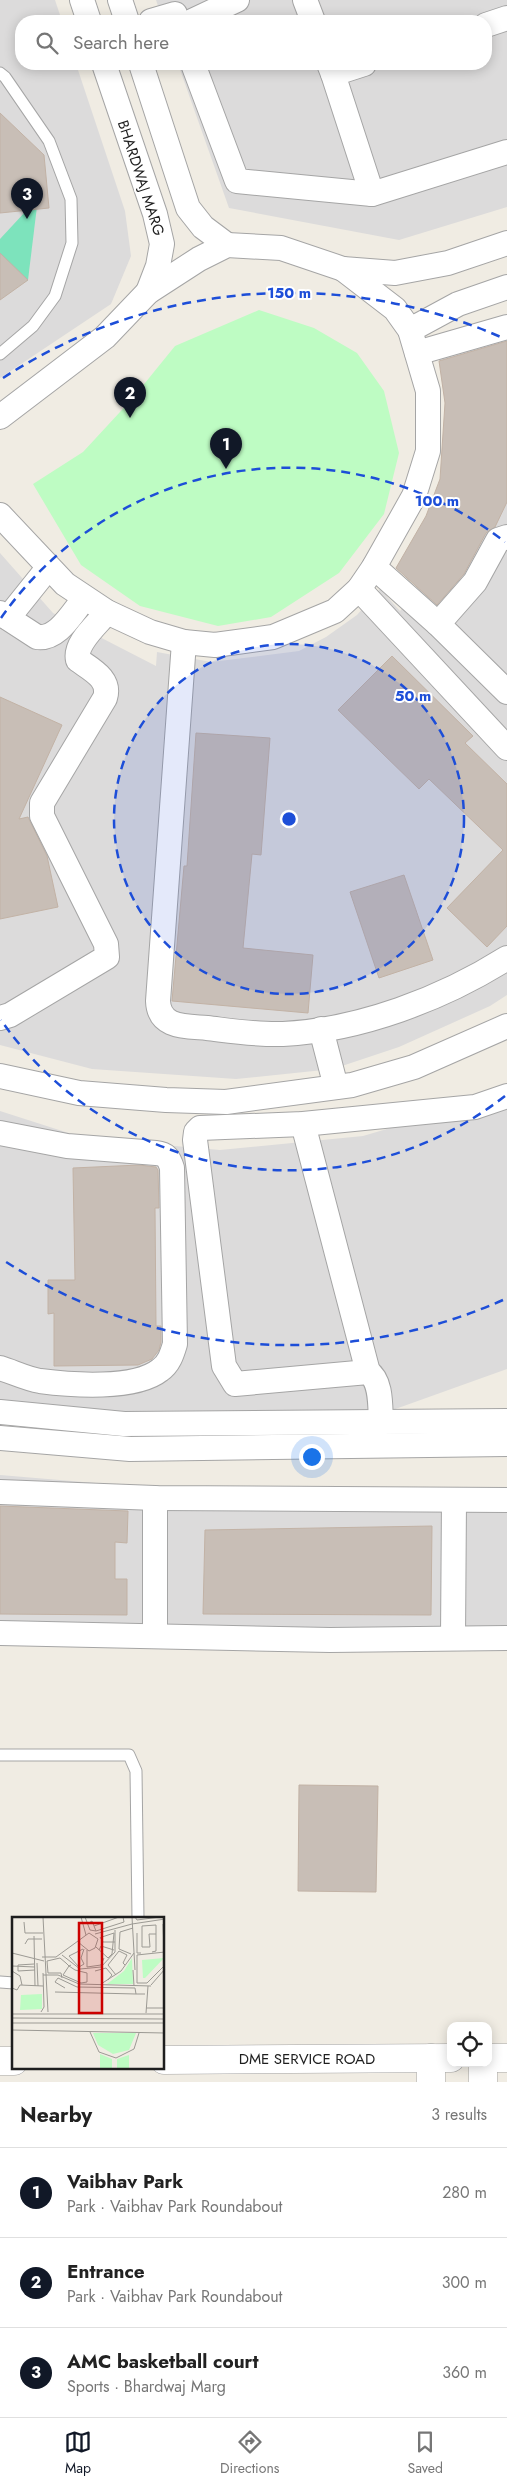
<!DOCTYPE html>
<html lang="en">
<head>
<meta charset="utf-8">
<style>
  :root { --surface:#fff; --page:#f2f2f2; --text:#222; --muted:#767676; --line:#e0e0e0; --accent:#111827 }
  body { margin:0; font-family:Jost,sans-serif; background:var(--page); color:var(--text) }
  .controls { position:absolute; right:15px; bottom:15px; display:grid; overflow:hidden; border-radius:10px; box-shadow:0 2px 12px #0003 }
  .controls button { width:45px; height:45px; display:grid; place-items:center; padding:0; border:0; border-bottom:1px solid var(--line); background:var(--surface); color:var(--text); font:25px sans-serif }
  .you { position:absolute; left:311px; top:1456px; width:18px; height:18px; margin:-12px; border:4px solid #fff; border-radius:50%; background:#1a73e8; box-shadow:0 0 0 8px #1a73e833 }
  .badge { display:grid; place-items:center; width:32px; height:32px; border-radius:50%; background:var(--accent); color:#fff; font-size:16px; font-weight:700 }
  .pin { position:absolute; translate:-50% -41px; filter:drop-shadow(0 1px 2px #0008) }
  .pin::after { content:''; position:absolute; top:26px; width:18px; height:15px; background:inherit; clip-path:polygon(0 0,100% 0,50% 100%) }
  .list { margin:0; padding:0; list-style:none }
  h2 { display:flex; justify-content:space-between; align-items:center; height:65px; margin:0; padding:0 20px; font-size:21px }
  h2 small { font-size:16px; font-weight:400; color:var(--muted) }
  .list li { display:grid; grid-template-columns:32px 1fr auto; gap:15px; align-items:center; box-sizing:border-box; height:90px; padding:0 20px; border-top:1px solid var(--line) }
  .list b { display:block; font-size:19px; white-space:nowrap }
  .list p { margin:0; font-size:16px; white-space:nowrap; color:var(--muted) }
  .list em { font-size:16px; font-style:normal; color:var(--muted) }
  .icon { flex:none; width:28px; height:28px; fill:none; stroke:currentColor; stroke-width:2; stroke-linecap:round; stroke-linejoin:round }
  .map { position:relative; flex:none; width:507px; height:2082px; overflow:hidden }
  .search { position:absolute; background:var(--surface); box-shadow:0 2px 12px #0003; left:15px; right:15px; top:15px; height:55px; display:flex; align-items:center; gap:12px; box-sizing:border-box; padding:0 18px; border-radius:20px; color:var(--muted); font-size:19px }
  .sheet { height:335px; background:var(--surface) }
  nav { display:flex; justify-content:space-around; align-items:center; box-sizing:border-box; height:70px; border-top:1px solid var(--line); background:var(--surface); font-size:14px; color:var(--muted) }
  nav a { display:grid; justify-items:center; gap:2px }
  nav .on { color:var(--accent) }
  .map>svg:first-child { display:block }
  .residential { fill:#dcdbdb }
  .park { fill:#befcc3 }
  .pitch { fill:#7de3bc }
  .building { fill:#c8beb6; stroke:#c2b2a5 }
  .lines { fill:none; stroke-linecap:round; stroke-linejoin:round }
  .service-casing { stroke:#a5a5a5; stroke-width:13 }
  .minor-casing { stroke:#a5a5a5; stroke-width:26 }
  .tertiary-casing { stroke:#a5a5a5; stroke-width:29 }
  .service { stroke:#fff; stroke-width:11 }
  .minor { stroke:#fff; stroke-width:24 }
  .tertiary { stroke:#fff; stroke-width:28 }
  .ring { fill:none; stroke:#1d4ed8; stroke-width:2.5; stroke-dasharray:9 6 }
  .labels { text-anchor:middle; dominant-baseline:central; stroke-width:4; stroke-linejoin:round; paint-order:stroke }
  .street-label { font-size:15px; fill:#1e1e1e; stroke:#fff }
  .inset-road { fill:none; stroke:#9c9a94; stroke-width:1 }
  .view { fill:#cc0100; fill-opacity:0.15; stroke:#cc0100; stroke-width:2.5 }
  .inset-edge { fill:none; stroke:#1e1e1e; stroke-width:2.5 }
  .centre { fill:#1d4ed8; stroke:#fff; stroke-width:2.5 }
  .ring-label { font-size:15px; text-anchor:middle; font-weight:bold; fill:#1d4ed8; stroke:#fff; stroke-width:4; stroke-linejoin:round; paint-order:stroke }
</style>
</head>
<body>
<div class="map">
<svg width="507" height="2082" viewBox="0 0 507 2082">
  <rect width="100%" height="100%" fill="#f0ece3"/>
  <!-- residential -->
  <g class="residential">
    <polygon points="0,0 55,0 62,21 21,21 21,64 76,64 125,211 131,256 111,304 0,378"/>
    <polygon points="156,0 507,0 507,207 399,240 229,208 178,64 486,64 486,21 163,21"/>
    <polygon points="507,322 507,995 490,1006 399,1047 333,1069 236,1079 92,1069 0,1045 0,553 53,613 156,666 157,652 211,662 299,651 326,637 357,615 380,589 400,611 427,580 459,443 437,348"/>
    <polygon points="507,1086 507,1369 387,1412 150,1415 0,1403 0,1111 84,1138 220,1150 363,1136 472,1104"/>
    <polygon points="0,1475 131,1486 507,1490 507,1650 0,1645"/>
  </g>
  <!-- park -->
  <polygon class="park" points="259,310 314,328 357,353 384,391 399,453 384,514 339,573 271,617 218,626 140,606 81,565 33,484 83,452 132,399 175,346"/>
  <!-- pitch -->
  <polygon class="pitch" points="38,198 28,280 0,297 0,239"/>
  <!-- building -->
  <g class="building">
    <polygon points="0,113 44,155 49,208 0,213"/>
    <polygon points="0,253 28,280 0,300"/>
    <polygon points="507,341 507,502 495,527 486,533 464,574 437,605 396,568 426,516 440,479 445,403 439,361"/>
    <polygon points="392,656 473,736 465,743 507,784 507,926 487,947 447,908 503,850 429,779 419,789 338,710"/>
    <polygon points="0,697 62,725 19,819 28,817 47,856 58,907 0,919"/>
    <polygon points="196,733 270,738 261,855 252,854 243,948 313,955 308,1013 172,1001 184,866 187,866"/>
    <polygon points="404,875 433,960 379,978 350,892"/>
    <polygon points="139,1165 156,1167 158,1170 159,1208 155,1208 156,1326 161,1326 161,1342 159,1350 152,1359 138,1365 54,1366 54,1313 48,1314 48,1280 75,1280 73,1168"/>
    <polygon points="0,1506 128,1511 127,1543 115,1542 115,1579 127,1579 127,1615 0,1614"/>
    <polygon points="432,1526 431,1615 203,1614 205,1530"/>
    <polygon points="299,1785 378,1786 376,1892 298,1891"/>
  </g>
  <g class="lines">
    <defs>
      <g id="service">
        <polyline points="0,73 5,77 49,141 71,199 72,243 55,296 33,326 0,354"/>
        <polyline points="0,1755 129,1755 136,1771 138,1918"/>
        <polyline points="0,1982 14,1983"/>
      </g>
      <g id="minor">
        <polyline points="82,0 89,21"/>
        <polyline points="120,0 127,21"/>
        <polyline points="305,0 313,21"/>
        <polyline points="151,21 175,14"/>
        <polyline points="192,21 237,0"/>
        <polyline points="486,25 507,18"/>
        <polyline points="104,64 155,214 162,244 158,266 148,292"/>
        <polyline points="141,64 188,208 203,227 227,245"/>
        <polyline points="193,64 237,181 372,194"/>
        <polyline points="329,64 333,74 364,64"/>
        <polyline points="333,74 372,194 507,152"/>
        <polyline points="343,269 395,273 448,263 507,243"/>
        <polyline points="410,330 458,304 507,287"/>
        <polyline points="417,353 507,327"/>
        <polyline points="0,417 105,337 148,292 199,259 227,245 281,248 343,269 395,309 410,330 428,391 428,451 414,496 374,567 359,589 335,611 273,637 215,645 184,642 150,632 107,612 65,584 0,515"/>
        <polyline points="374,567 438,624 507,692"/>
        <polyline points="359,589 507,748"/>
        <path d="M 0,613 L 37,637 C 58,640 72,613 84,599"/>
        <polyline points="8,618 48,568"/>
        <polyline points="438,624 475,582 498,540 507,537"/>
        <path d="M 184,642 L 158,1001 C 159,1028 185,1026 207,1028 C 232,1031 257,1035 283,1034 C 360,1030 442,999 507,958"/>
        <path d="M 0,1018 L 10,1015 L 107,957 L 106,944 L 42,816 L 42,803 L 105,698 C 111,679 92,670 78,660 C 74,643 97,625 107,612"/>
        <polyline points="321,1029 336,1087"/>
        <polyline points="0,1076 79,1093 166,1100 226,1102 352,1085 414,1067 507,1026"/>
        <polyline points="303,1124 368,1372"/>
        <path d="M 0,1133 L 67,1146 L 156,1153 C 166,1154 169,1158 172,1168 L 175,1344 C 172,1354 169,1364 160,1370 C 135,1390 71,1385 40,1381 C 27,1379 13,1372 0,1368"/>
        <polyline points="0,1412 124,1424 507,1421"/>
        <path d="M 381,1423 C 380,1407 382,1381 368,1372 L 235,1384 L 224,1366 L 195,1140 L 196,1132 L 200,1128 L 303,1124 L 475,1107 L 507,1096"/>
        <polyline points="0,1438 130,1449 507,1444"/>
        <polyline points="0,1492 155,1498 507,1500"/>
        <polyline points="0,1633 330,1640 507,1638"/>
        <polyline points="155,1635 155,1498"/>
        <polyline points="453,1638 454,1500"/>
      </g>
      <g id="tertiary">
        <polyline points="488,2058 507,2058"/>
        <polyline points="164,2060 451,2058"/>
        <polyline points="0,2061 14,2061"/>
        <polyline points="431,2082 431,2058"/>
        <polyline points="483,2082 483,2063"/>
      </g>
    </defs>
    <!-- service casing -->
    <use href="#service" class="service-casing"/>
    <!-- minor casing -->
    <use href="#minor" class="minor-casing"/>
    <!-- tertiary casing -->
    <use href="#tertiary" class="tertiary-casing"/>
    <!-- service -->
    <use href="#service" class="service"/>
    <!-- minor -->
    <use href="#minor" class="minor"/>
    <!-- tertiary -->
    <use href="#tertiary" class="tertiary"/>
  </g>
  <!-- distance rings -->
  <circle cx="289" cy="819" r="175" fill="#1d4ed8" fill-opacity=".12"/>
  <g class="ring">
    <circle cx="289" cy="819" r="175"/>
    <path d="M505 1096A351 351 0 0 1 1 1020M1 618A351 351 0 0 1 505 542"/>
    <path d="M503 1300A526 526 0 0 1 3 1260M3 378A526 526 0 0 1 503 338"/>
  </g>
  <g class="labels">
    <!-- street labels -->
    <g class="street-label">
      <text transform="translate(141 178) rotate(72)">BHARDWAJ MARG</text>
      <text x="307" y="2059">DME SERVICE ROAD</text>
    </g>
  </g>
  <!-- overview -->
  <g transform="translate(12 1917)">
    <rect width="152" height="152" fill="#f0ece3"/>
    <path d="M 120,41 L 121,67 L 95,67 L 112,54 ZM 152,41 L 133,61 L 131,61 L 130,43 ZM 30,77 L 30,92 L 8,93 L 9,78 ZM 81,116 L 124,116 L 117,133 L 101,137 L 86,128 ZM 88,137 L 100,142 L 100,152 L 88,152 ZM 117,138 L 117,152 L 105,152 L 105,142 Z" fill="#befcc3"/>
    <path class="inset-road" d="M 31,0 L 36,95M 69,0 L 74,18M 73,0 L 78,13 L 84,14M 120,0 L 123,53M 123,0 L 125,3 L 148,0M 12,5 L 13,16 L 31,16M 75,7 L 80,4 L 82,9 L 107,0M 151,7 L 152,33M 82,9 L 84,14 L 112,5 L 111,0M 130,9 L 144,8 L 144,34 L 140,35M 130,9 L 130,30 L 138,30 L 137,17 L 144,17M 125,16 L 125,36 L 129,36M 83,17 L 120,7 L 153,2M 22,19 L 23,69M 88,20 L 91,25 L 103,25M 13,27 L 16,22 L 30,22M 84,30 L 96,41 L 100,37 L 102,16 L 90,20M 71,32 L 57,39 L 67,50 L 72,47 L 69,41 L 72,32M 75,33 L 75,50 L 89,48 L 92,41M 87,33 L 89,29 L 102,33M 153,35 L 125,38 L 125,66 L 135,66 L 153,48M 0,36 L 32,44M 119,37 L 107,32 L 108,15 L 121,11M 50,38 L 68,52 L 89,50 L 103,35 L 103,13M 30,40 L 44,40 L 77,16 L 86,22 L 83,31 L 77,34 L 66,25M 25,46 L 26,69M 22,47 L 6,48 L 6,54 L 23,53M 0,49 L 23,50M 121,53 L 122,69M 0,54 L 8,59 L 10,68M 83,54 L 94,51 L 100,58 L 96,63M 31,58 L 46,58 L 67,67 L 139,69M 104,58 L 96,48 L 107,34 L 115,38 L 111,46 L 113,48M 50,61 L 49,56 L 36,56 L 35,44 L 48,41 L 54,46 L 57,49 L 63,53 L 75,56 L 75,65 L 69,66 L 51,58 L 57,49 L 59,48M 89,67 L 109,54 L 122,36M 139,68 L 153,52M 0,71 L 5,73 L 8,68 L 31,69M 53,71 L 43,65 L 46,61 L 65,70 L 123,71 L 124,77 L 133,77M 43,75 L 124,77M 134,91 L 153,91M 29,95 L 32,90 L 31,56M 134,96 L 136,69M 0,97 L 153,97M 0,101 L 153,102M 0,106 L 153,106M 0,113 L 153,116M 78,115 L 87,135 L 104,141 L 122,132 L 127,116"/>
    <path class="view" d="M 67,6 L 90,6 L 90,96 L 67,96 Z"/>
    <rect width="152" height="152" class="inset-edge"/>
  </g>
  <circle cx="289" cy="819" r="8" class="centre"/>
  <g class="ring-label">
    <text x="289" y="298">150 m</text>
    <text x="437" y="506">100 m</text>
    <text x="413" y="701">50 m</text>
  </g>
</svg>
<div class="controls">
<button><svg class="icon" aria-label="locate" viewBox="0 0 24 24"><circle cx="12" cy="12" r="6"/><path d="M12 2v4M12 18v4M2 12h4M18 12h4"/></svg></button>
</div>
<div class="you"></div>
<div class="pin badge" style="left:226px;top:469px">1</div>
<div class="pin badge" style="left:130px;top:418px">2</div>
<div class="pin badge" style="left:27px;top:219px">3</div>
<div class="search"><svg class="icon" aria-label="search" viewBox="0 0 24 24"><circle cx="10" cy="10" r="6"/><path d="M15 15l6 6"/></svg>Search here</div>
</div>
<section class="sheet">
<h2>Nearby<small>3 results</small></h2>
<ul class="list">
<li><span class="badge">1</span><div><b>Vaibhav Park</b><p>Park · Vaibhav Park Roundabout</p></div><em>280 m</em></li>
<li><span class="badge">2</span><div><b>Entrance</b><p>Park · Vaibhav Park Roundabout</p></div><em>300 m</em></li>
<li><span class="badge">3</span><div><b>AMC basketball court</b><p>Sports · Bhardwaj Marg</p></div><em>360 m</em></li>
</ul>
</section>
<nav>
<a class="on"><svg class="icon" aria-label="map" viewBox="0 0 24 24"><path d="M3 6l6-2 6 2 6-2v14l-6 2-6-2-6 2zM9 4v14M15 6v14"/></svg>Map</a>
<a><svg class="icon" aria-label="directions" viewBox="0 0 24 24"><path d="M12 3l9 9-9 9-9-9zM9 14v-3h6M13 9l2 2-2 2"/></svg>Directions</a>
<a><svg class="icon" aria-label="saved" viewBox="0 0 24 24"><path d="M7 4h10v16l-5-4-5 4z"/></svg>Saved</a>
</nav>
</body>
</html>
